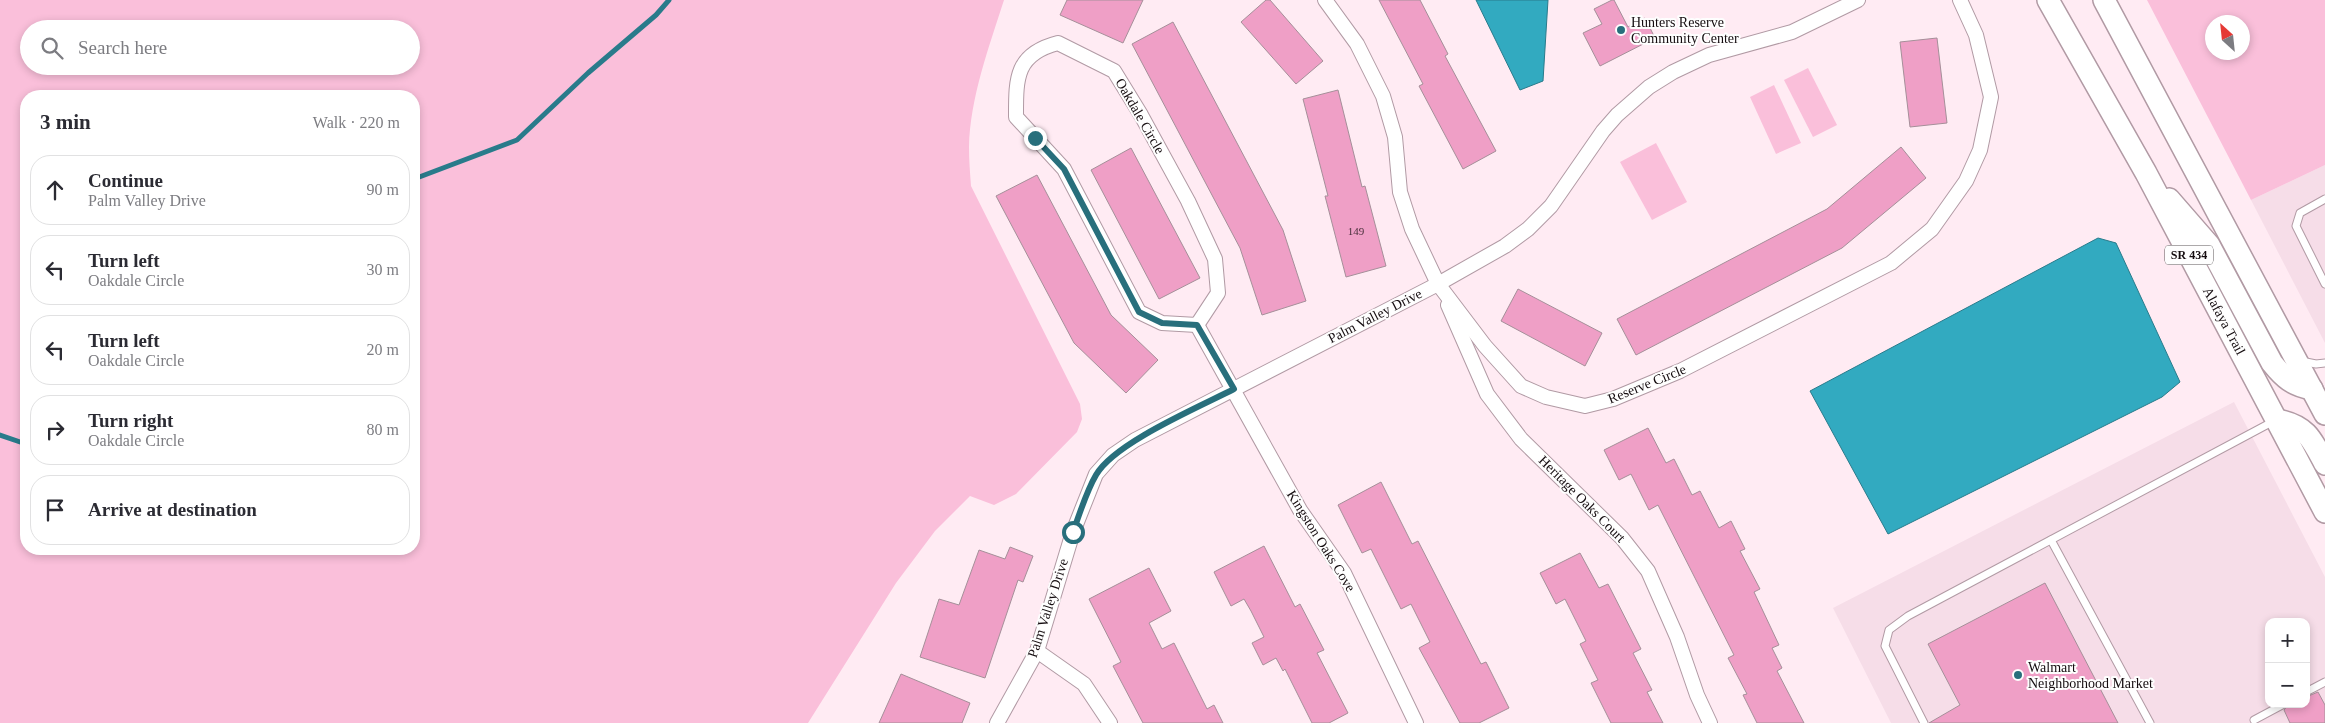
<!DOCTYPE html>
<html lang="en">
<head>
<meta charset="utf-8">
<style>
  :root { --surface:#fff; --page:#f2f2f3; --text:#2b2b33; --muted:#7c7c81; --line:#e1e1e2 }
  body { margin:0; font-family:"Times New Roman",serif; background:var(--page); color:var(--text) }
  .controls { position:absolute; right:15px; bottom:15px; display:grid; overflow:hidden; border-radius:10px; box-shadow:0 2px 8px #0003 }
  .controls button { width:45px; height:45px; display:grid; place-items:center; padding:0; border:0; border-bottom:1px solid var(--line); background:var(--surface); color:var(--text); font:25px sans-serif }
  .compass { position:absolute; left:2205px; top:15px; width:45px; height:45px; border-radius:50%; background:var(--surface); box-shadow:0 2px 8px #0003; rotate:333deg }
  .stop { position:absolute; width:15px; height:15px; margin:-11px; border:4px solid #286f7c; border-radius:50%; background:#fff }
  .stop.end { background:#286f7c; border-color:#fff; box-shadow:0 1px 5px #0008 }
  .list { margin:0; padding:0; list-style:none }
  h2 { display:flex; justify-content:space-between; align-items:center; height:65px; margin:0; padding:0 20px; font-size:21px }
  h2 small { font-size:16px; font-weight:400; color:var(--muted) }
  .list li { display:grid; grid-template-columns:32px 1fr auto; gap:15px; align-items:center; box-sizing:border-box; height:70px; margin:0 10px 10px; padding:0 10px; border:1px solid var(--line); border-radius:20px }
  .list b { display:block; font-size:19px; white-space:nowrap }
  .list p { margin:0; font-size:16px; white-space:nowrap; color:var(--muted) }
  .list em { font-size:16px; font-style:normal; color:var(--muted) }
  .icon { flex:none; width:28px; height:28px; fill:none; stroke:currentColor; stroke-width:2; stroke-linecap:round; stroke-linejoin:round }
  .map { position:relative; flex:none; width:2325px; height:723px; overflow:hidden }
  .search { position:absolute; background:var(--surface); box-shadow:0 2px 8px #0003; left:20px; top:20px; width:400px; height:55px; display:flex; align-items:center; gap:12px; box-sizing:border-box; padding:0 18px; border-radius:28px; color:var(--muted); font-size:19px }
  .panel { position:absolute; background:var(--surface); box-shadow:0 2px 8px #0003; left:20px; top:90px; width:400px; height:465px; border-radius:20px }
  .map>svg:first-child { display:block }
  .built { fill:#f6dde8; fill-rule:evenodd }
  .green { fill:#fabfda; fill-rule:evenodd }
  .water { fill:#32aac0; stroke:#297b8b }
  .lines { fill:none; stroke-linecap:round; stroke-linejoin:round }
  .stream { stroke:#297b8b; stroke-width:5 }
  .building { fill:#ef9fc6; stroke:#a58f99 }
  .lane-casing { stroke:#b19aa4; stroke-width:9 }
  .street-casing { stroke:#b19aa4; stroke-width:16 }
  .primary-casing { stroke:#b19aa4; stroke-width:24 }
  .lane { stroke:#fff; stroke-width:7 }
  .street { stroke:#fff; stroke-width:14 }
  .primary { stroke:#fff; stroke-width:21 }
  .route { stroke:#286f7c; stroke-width:6 }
  .poi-dot { fill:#286f7c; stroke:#fefefe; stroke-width:2 }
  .labels { text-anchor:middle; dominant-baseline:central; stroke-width:4; stroke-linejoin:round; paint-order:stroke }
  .number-label { font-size:11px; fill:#4b313d }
  .shield { fill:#fefefe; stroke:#5a5557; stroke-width:1 }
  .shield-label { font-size:12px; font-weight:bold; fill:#140c0f }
  .poi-label { font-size:14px; fill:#140c0f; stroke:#fefefe; text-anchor:start }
  .street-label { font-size:14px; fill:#140c0f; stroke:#fefefe }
</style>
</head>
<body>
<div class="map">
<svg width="2325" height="723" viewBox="0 0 2325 723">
  <rect width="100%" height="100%" fill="#ffebf3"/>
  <!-- built -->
  <g class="built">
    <polygon points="2325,165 2325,343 2251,200"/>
    <path d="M 2234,402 L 2325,577 L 2325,723 L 1891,723 L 1833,608 ZM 2269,622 L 2306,622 L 2306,704 L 2269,704 Z"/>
  </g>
  <!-- green -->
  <g class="green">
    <path d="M 0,0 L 1004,0 C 989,47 970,98 969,147 C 969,160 970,173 971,186 L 1080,404 L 1082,419 L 1077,432 L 1016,494 L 994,505 L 970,496 L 935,531 L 896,583 L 808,723 L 0,723 ZM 29,29 L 411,29 L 411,66 L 29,66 ZM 414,96 L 414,549 L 26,549 L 26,96 Z"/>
    <path d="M 2147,0 L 2325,0 L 2325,165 L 2251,200 ZM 2212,22 L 2242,22 L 2242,52 L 2212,52 Z"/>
    <polygon points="1808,68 1837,125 1813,137 1784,80"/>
    <polygon points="1774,85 1801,143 1776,154 1750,97"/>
    <polygon points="1656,143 1687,202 1652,220 1620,162"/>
  </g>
  <!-- water -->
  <g class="water">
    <polygon points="1476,0 1548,0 1543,81 1520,90"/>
    <polygon points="2098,238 2116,243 2180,382 2162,397 1888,534 1810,391"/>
  </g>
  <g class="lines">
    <!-- stream -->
    <g class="stream">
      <polyline points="414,179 517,140 588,73 656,15 669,0"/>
      <polyline points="0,435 26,444"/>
    </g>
  </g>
  <!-- building -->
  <g class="building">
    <polygon points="1067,0 1143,0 1123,43 1060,15"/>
    <polygon points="1266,0 1270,0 1323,61 1296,84 1241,22"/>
    <polygon points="1379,0 1420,0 1448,54 1445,56 1496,151 1463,169 1419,86 1423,84"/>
    <polygon points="1612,0 1614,0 1628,27 1645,18 1655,38 1600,66 1583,33 1602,24 1594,9"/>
    <polygon points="1173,22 1283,230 1306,301 1262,315 1240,248 1132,44"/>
    <polygon points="1937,38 1947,123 1910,127 1900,42"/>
    <polygon points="1338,90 1362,187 1365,186 1386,266 1346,277 1325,196 1328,196 1303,99"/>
    <polygon points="1901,147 1926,178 1842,248 1636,355 1617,319 1827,209"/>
    <polygon points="1131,148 1200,278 1159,299 1091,170"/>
    <polygon points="1037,175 1111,315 1158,360 1126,393 1074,343 996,196"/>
    <polygon points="1518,289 1602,333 1585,366 1501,321"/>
    <polygon points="1648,428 1666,463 1674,459 1692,495 1700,491 1719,528 1731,521 1745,549 1740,551 1760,589 1754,592 1779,645 1772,648 1782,668 1777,671 1804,723 1757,723 1743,695 1747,694 1728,658 1734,655 1658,505 1649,510 1631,474 1619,480 1604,450"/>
    <polygon points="1381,482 1412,544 1418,541 1481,664 1486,662 1509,708 1479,723 1460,723 1419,648 1430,642 1411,604 1401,609 1371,549 1362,553 1338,505"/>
    <polygon points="1264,546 1295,607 1300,604 1324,650 1317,653 1348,713 1329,723 1312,723 1285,669 1283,671 1276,658 1263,665 1252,643 1264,637 1251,611 1244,599 1231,606 1214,572"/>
    <polygon points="1010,547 1033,556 1023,582 1018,580 985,678 920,657 939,599 959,605 979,550 1005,559"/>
    <polygon points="1580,553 1599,588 1608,584 1641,649 1633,653 1652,690 1647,692 1663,723 1611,723 1591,683 1598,680 1580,644 1586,641 1565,599 1556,604 1540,573"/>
    <polygon points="1149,568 1171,611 1149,623 1162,649 1174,643 1207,709 1214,705 1223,723 1143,723 1113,666 1121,662 1089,599"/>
    <polygon points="2045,583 2118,723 1929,723 1960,705 1928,644"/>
    <polygon points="901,674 970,703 962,723 879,723"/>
    <polygon points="2318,692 2325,705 2325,723 2290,723 2284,710 2289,704 2306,704 2306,697"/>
  </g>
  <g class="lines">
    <defs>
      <g id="lane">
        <polyline points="2325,199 2300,213 2296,226 2325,284"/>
        <polyline points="2301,361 2316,364 2325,363"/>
        <polyline points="2051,540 2150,723"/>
        <polyline points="2306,692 2325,682"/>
        <polyline points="2254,720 2284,704"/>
        <polyline points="1924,723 1885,646 1889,630 1908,616 2274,421"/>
      </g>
      <g id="street">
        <polyline points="1325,0 1357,44 1383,96 1395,137 1400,192 1412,229 1438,284 1485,346 1521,386 1546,397 1585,406 1613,399 1680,371 1891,263 1932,229 1966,181 1980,150 1991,97 1976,35 1960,0"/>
        <path d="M 1058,43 L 1114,71 L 1141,115 L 1188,201 L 1215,259 L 1218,293 L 1197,325 L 1162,323 L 1139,312 L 1064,169 L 1016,117 C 1016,79 1015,54 1058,43 Z"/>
        <polyline points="1448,305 1487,394 1521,439 1622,538 1648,571 1677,637 1697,695 1710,723"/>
        <polyline points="1197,325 1300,510 1344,573 1416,723"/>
        <polyline points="1037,651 1084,684 1110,723"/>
        <polyline points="997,723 1037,651 1073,532 1096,474 1113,455 1135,440 1438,284 1505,246 1528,229 1551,206 1603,131 1617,115 1649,87 1673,72 1709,55 1792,32 1858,0"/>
      </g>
      <g id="primary">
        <polyline points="2048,0 2146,173 2325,512"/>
        <polyline points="2104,0 2325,414"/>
        <path d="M 2169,199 L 2209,245 L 2272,363 C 2284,378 2292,385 2312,389"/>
        <path d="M 2277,420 C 2306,425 2312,439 2325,464"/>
      </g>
    </defs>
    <!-- lane casing -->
    <use href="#lane" class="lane-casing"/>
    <!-- street casing -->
    <use href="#street" class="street-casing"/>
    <!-- primary casing -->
    <use href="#primary" class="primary-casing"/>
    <!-- lane -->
    <use href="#lane" class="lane"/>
    <!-- street -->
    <use href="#street" class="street"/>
    <!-- primary -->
    <use href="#primary" class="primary"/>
  </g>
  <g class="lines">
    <!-- route -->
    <path class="route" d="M 1035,138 L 1064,169 L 1139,312 L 1162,323 L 1197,325 L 1234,389 C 1199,407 1114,443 1096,475 C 1086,492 1080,513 1073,532"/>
  </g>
  <!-- markers -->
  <g class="poi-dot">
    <circle cx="1621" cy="30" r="5"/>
    <circle cx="2018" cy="675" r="5"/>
  </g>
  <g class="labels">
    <!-- number labels -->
    <g class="number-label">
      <text x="1356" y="231">149</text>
    </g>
    <!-- shield labels -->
    <rect class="shield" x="2165" y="245.5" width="48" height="19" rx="4"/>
    <g class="shield-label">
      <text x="2189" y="255">SR 434</text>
    </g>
    <!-- poi labels -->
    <g class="poi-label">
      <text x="1631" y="22">Hunters Reserve<tspan x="1631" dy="16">Community Center</tspan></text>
      <text x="2028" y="667">Walmart<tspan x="2028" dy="16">Neighborhood Market</tspan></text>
    </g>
    <!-- street labels -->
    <g class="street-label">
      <text transform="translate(1140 116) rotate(60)">Oakdale Circle</text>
      <text transform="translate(1375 316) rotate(-27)">Palm Valley Drive</text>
      <text transform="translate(2224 321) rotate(62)">Alafaya Trail</text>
      <text transform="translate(1647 384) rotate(-22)">Reserve Circle</text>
      <text transform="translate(1582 499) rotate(45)">Heritage Oaks Court</text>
      <text transform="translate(1321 541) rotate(58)">Kingston Oaks Cove</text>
      <text transform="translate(1048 608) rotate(-72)">Palm Valley Drive</text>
    </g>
  </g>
</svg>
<div class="controls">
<button>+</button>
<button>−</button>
</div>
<svg class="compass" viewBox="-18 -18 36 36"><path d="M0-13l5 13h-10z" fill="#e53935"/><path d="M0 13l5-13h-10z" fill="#7c7c81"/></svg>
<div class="stop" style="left:1073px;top:532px"></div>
<div class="stop end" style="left:1035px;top:138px"></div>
<div class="search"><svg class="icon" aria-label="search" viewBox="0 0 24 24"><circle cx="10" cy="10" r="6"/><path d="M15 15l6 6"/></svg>Search here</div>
<section class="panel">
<h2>3 min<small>Walk · 220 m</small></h2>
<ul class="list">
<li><svg class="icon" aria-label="ahead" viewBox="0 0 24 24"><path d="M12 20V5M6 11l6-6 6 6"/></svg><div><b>Continue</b><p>Palm Valley Drive</p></div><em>90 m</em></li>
<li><svg class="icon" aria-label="left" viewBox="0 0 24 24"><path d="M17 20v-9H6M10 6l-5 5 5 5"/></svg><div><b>Turn left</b><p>Oakdale Circle</p></div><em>30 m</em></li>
<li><svg class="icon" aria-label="left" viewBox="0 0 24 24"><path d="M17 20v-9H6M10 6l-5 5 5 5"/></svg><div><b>Turn left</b><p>Oakdale Circle</p></div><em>20 m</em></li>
<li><svg class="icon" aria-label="right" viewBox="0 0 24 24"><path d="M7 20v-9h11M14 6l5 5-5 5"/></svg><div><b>Turn right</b><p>Oakdale Circle</p></div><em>80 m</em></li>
<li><svg class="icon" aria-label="arrive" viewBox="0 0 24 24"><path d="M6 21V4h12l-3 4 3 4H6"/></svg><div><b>Arrive at destination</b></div></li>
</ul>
</section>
</div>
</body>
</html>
